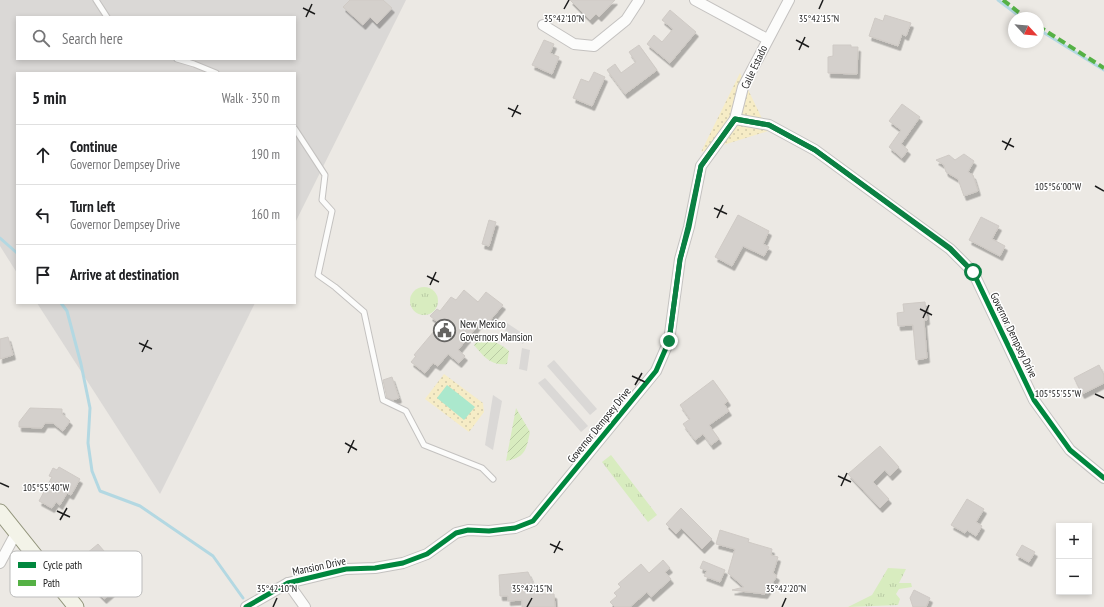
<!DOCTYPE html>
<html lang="en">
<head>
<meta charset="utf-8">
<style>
  :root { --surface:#fff; --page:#f6f6f6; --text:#202124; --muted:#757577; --line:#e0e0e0 }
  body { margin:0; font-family:"PT Sans Narrow",sans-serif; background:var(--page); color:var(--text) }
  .controls { position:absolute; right:12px; bottom:12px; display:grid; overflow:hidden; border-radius:0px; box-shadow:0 2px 6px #0003 }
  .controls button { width:36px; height:36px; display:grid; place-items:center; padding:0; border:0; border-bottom:1px solid var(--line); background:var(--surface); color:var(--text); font:20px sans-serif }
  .compass { position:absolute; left:1008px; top:12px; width:36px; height:36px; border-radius:50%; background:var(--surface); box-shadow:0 2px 6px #0003; rotate:116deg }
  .stop { position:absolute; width:12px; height:12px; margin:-9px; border:3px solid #0b8043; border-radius:50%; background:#fff }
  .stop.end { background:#0b8043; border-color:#fff; box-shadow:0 1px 4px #0008 }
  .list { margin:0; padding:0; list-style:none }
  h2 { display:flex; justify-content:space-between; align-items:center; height:52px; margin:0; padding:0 16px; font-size:17px }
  h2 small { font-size:13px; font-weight:400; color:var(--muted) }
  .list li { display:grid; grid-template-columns:26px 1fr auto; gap:12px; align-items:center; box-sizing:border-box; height:60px; padding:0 16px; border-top:1px solid var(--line) }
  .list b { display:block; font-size:15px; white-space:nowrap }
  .list p { margin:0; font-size:13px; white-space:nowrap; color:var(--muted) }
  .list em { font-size:13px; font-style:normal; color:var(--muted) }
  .icon { flex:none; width:22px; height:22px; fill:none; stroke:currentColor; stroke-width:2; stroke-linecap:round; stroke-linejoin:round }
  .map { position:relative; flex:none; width:1104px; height:607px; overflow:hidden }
  .search { position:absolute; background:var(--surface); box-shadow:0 2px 6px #0003; left:16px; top:16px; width:280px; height:44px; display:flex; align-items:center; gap:10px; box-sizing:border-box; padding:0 14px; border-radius:0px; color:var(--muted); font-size:15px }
  .panel { position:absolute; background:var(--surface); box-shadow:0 2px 6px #0003; left:16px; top:72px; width:280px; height:232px; border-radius:0px }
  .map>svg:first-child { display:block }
  .residential { fill:#dad8d6; fill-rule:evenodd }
  .grass { fill:url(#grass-tufts) }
  .sand { fill:url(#sand-dots) }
  .garden { fill:url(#garden-furrows) }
  .pitch { fill:#abe8cd }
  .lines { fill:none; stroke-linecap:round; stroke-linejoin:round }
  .stream { stroke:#b3d8e2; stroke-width:3 }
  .building { fill:#d4d0cc; stroke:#cfcac5; filter:url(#shadow) }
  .lane-casing { stroke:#c4c2c0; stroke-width:7 }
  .street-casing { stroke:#c4c2c0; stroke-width:12 }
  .secondary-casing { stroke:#93957c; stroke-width:17 }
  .lane { stroke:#fcfcfb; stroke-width:5 }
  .street { stroke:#fcfcfb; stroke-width:10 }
  .secondary { stroke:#f3f3e8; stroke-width:15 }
  .quiet { stroke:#55b145; stroke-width:4; stroke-dasharray:8 4; stroke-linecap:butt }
  .cycleway-casing { stroke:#fff; stroke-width:8 }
  .cycleway { stroke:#00873e; stroke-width:5 }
  .route { stroke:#0b8043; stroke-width:5 }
  .ticks { fill:none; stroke:#1c1c1c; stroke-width:1.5 }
  .labels { text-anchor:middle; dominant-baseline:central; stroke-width:3; stroke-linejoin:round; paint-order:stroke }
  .street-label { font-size:11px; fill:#1c1c1c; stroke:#fff }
  .poi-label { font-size:11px; fill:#1c1c1c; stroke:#fff; text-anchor:start }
  .key { fill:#fff; stroke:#bbb; stroke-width:1 }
  .key-label { font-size:11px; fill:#1c1c1c }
  .ticks-label { font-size:10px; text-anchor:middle; fill:#1c1c1c; stroke:#fff; stroke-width:3; stroke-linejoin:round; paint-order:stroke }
</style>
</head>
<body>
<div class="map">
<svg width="1104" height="607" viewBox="0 0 1104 607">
  <defs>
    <pattern id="grass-tufts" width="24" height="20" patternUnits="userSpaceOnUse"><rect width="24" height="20" fill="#d8ecbf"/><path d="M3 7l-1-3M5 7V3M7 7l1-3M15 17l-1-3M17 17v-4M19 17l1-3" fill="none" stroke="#b9caa4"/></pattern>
    <pattern id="sand-dots" width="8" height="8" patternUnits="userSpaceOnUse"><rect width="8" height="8" fill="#f6ecc6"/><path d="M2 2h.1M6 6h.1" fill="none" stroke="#d2caaa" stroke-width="1.8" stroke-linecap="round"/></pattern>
    <pattern id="garden-furrows" width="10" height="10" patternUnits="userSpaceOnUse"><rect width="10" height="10" fill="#d8ecbf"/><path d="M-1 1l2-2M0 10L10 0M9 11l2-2" fill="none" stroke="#b9caa4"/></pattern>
    <filter id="shadow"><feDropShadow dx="2.5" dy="4.5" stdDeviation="0" flood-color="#0004"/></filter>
  </defs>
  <rect width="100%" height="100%" fill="#ece9e4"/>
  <!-- residential -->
  <g class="residential">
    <path d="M 0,0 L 406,0 L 295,223 L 295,73 L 17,73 L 17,273 L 0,246 ZM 17,17 L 295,17 L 295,59 L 17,59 Z"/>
    <polygon points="37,303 255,303 160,494"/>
    <polygon points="507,323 525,335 523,344 505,332"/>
    <polygon points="522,348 530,350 527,371 519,369"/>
    <polygon points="554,360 597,409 590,415 547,366"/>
    <polygon points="545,378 588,426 581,432 538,383"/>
    <polygon points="493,395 502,401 493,450 485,445"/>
  </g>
  <!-- grass -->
  <g class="grass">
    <circle cx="424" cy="301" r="14"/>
    <polygon points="611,455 657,515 648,522 602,462"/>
    <polygon points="888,568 906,569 899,583 911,583 912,587 899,589 896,594 900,599 898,605 848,607 872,595"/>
  </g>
  <!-- sand -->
  <g class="sand">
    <polygon points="740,73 768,131 701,152"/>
    <polygon points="444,374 483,403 484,412 469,432 425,399"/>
  </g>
  <!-- garden -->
  <g class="garden">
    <path d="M 486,337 C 494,342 503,345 509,351 L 507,364 C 491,366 484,357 474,345 L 479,339 Z"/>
    <path d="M 516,408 L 530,432 C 526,450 526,457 506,461 Z"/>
  </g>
  <!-- pitch -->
  <polygon class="pitch" points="447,385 475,407 464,420 437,398"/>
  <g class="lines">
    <!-- stream -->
    <g class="stream">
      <polyline points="998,0 1022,18"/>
      <polyline points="1038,29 1104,70"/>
      <polyline points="0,238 17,253"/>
      <polyline points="61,303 67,311 81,364 90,408 88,443 92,471 100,491 140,506 213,556 243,598"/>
    </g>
  </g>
  <!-- building -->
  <g class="building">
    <polygon points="350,0 383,0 392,8 377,24 370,17 363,25 343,7"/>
    <polygon points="570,0 615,0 599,17 596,14 590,20"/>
    <polygon points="670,10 696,32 670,63 647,44 654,35 662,42 673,29 662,20"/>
    <polygon points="885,15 911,23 906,36 902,34 898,46 869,36 875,18 883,21"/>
    <polygon points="544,40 554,44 550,53 559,57 552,74 532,65"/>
    <polygon points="639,45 657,70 625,94 607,70 615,64 621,73 636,62 629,52"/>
    <polygon points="833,45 851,45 851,47 858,47 857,74 828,73 828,57 833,56"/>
    <polygon points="594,72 605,77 592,106 573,98 581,79 589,82"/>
    <polygon points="902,104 920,117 901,144 908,150 902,158 889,147 901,130 889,121"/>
    <polygon points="964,154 974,161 968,172 973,175 978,191 964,196 958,179 946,172 944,165 936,160 949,155 955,160"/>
    <polygon points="738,215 769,231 763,244 769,247 764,256 743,246 732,266 715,257"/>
    <polygon points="981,217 999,226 992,239 1005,246 1000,256 969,240"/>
    <polygon points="489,220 496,222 489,246 482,244"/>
    <polygon points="464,290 478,302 486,292 503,305 487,324 482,320 458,350 465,356 459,363 448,354 438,366 433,363 425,373 411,362 416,356 414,355 440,324 430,316 437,309 440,311 451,297 456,300"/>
    <polygon points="925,302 927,320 924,321 927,358 916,360 913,325 898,326 897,313 904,312 903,304"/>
    <polygon points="8,337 13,355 0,359 0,339"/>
    <polygon points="1099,365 1104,375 1104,383 1082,394 1074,378"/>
    <polygon points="392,377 399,398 393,400 387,398 383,380"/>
    <polygon points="713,380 728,401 724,404 729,411 709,425 719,439 711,445 703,434 695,440 683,424 690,419 680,405"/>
    <polygon points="30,408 62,409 62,414 70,421 63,431 53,423 45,423 42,428 19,427 19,422"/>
    <polygon points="880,446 899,467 890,476 885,470 873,482 889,499 880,508 848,474"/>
    <polygon points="59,467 80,479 71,495 67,493 60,505 56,502 52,508 39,501 52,477 49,476 53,468 57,470"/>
    <polygon points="967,499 984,509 976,522 982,526 976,536 967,530 965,533 951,525"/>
    <polygon points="681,508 712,539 702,549 681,528 676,534 666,524"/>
    <polygon points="720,530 749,539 748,542 772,549 771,555 778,557 773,573 777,576 765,594 732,590 744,587 728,573 735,549 716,544"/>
    <polygon points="98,544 111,559 94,574 112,592 104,599 91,586 93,584 75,563"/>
    <polygon points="1022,545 1035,552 1029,562 1016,555"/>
    <polygon points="663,560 670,568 665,572 671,579 651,597 647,592 630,607 615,607 610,602 617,596 614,593 621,587 618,584 641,564 649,573"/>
    <polygon points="703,561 725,570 720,582 704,576 707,571 700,568"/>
    <polygon points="528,572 538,594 554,594 555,607 522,607 522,600 508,601 508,596 500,596 499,575"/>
    <polygon points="914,590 930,598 926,607 913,607 910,598"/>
  </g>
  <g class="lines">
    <defs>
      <g id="lane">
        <polyline points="96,0 107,17"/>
        <polyline points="177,59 194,64 216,73"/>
        <polyline points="295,129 325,175 322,200 332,211 318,275 335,287 364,312 383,400 406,411 424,445 482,468 493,479"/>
      </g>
      <g id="street">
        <polyline points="695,0 767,39"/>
        <polyline points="543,25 574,44 594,46 626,20 639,0"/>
        <polyline points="735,119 743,87 789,0"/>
        <polyline points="0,563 16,533"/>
        <polyline points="288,583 305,607"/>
        <polyline points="246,607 288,583 346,569 375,568 403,563 427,554 456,533 468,530 489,531 515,528 533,521 656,371 669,341 680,259 689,227 701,166 735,119 769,125 815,150 950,249 973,272 1034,400 1070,450 1104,478"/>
      </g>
      <polyline id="secondary" points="0,512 76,607"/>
    </defs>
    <!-- lane casing -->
    <use href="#lane" class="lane-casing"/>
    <!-- street casing -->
    <use href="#street" class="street-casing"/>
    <!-- secondary casing -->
    <use href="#secondary" class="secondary-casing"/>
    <!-- lane -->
    <use href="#lane" class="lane"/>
    <!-- street -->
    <use href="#street" class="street"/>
    <!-- secondary -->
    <use href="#secondary" class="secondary"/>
    <!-- quiet -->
    <g class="quiet">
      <polyline points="1003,0 1026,18"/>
      <polyline points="1038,26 1104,68"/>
    </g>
    <defs>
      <polyline id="cycleway" points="246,607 288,583 346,569 375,568 403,563 427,554 456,533 468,530 489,531 515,528 533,521 656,371 669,341 680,259 689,227 701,166 735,119 769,125 815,150 950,249 973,272 1034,400 1070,450 1104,478"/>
    </defs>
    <!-- cycleway casing -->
    <use href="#cycleway" class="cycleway-casing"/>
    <!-- cycleway -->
    <use href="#cycleway" class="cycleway"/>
  </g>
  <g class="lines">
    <!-- route -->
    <polyline class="route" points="669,341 680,260 688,227 701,166 735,119 769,125 815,150 950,248 973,272"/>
  </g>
  <!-- ticks -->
  <path class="ticks" d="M 303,8 L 315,14M 564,9 L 569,0M 819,9 L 823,0M 306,17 L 312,4M 796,40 L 809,47M 799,50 L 805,37M 508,108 L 521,114M 512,117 L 518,105M 1002,141 L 1014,147M 1005,150 L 1011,138M 1095,186 L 1104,191M 714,208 L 727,214M 717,218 L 723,205M 427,276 L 439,282M 430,285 L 436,272M 920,309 L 932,315M 923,318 L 929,305M 139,343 L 152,349M 142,352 L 148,340M 632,376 L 645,382M 635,385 L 642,373M 1095,394 L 1104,398M 345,443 L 357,450M 348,453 L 354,440M 838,476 L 851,482M 0,483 L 9,487M 841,486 L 847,473M 57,511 L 70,517M 60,520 L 67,508M 550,544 L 563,550M 554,553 L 560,541M 273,607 L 277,598M 527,607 L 532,598M 782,607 L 786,598"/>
  <!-- icons -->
  <defs>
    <symbol id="civic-ring" viewBox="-11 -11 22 22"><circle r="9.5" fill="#fff" stroke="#656462" stroke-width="1.5"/><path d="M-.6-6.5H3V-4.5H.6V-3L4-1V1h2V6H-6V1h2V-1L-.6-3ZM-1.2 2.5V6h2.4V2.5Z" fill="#656462"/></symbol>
  </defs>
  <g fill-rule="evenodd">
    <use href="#civic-ring" x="432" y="318" width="25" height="25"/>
  </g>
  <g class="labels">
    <!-- street labels -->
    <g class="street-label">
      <text transform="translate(754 67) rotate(-65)">Calle Estado</text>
      <text transform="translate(1014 335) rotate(64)">Governor Dempsey Drive</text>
      <text transform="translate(599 425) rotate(-51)">Governor Dempsey Drive</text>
      <text transform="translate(319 566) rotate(-12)">Mansion Drive</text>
    </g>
    <!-- poi labels -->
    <g class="poi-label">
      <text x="460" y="324">New Mexico<tspan x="460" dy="13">Governors Mansion</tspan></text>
    </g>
  </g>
  <!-- legend -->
  <rect x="10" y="551" width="132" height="46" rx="6" class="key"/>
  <rect x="18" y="562" width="18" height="6" fill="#00873e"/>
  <rect x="18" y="580" width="18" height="6" fill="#55b145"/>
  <g class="key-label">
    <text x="43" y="569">Cycle path</text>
    <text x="43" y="587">Path</text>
  </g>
  <g class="ticks-label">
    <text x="564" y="22">35°42'10"N</text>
    <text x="819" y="22">35°42'15"N</text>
    <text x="1058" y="190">105°56'00"W</text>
    <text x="1058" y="397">105°55'55"W</text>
    <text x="46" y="491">105°55'40"W</text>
    <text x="277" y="592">35°42'10"N</text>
    <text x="532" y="592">35°42'15"N</text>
    <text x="786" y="592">35°42'20"N</text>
  </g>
</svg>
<div class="controls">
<button>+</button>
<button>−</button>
</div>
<svg class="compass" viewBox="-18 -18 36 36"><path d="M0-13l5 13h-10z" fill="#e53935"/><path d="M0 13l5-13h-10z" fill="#757577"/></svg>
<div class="stop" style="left:973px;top:272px"></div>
<div class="stop end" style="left:669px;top:341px"></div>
<div class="search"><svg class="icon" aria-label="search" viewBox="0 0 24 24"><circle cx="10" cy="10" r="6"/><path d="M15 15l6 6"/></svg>Search here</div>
<section class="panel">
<h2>5 min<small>Walk · 350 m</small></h2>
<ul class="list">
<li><svg class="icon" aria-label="ahead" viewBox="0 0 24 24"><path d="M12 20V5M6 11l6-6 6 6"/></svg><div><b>Continue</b><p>Governor Dempsey Drive</p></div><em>190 m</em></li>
<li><svg class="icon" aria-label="left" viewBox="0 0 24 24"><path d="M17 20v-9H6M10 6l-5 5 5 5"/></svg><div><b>Turn left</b><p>Governor Dempsey Drive</p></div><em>160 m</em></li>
<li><svg class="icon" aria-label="arrive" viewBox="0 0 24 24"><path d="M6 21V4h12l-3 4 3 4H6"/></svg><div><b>Arrive at destination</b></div></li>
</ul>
</section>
</div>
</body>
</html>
